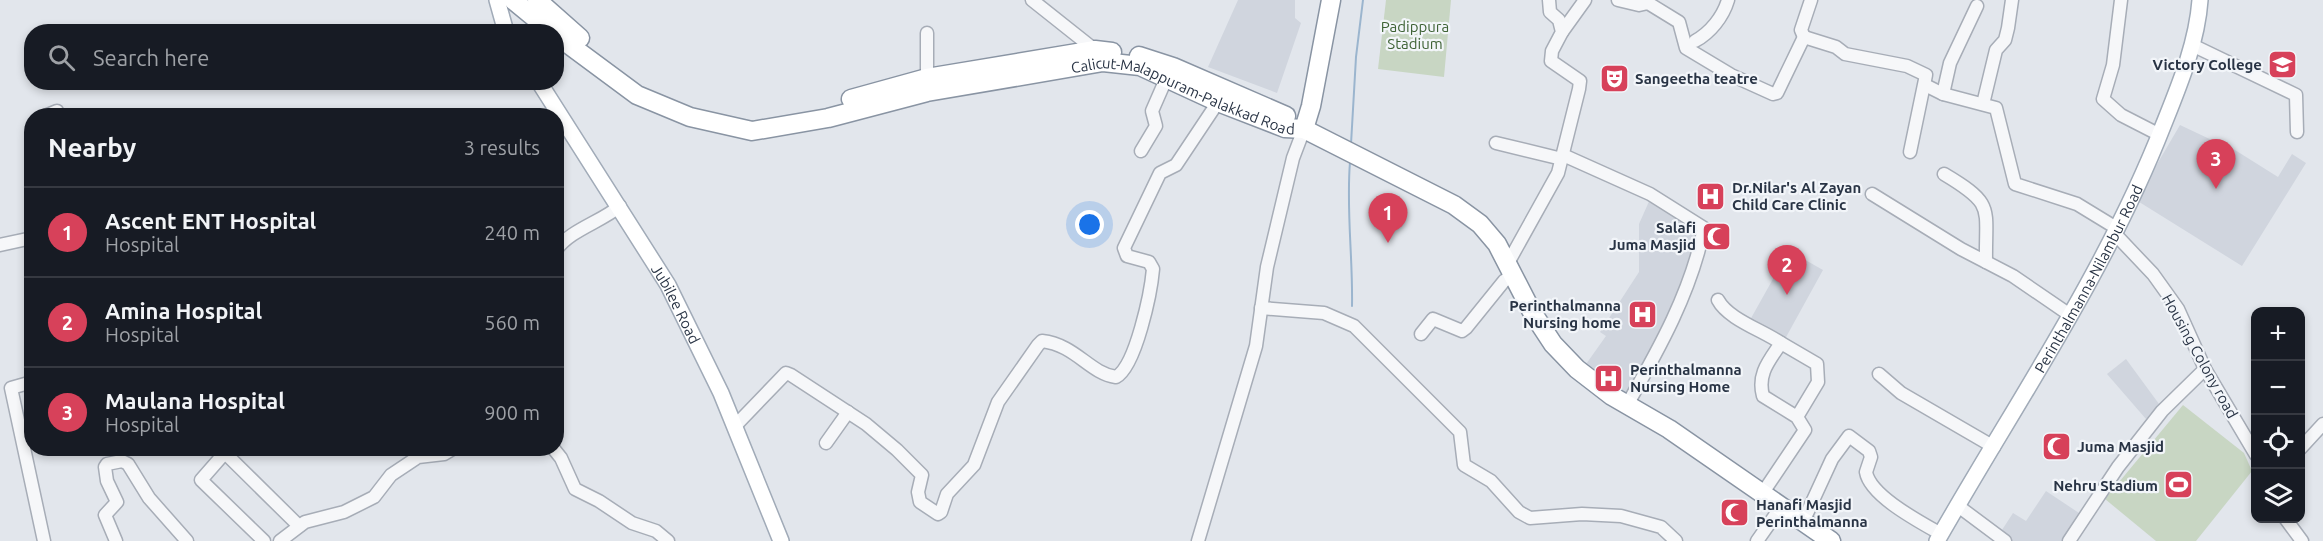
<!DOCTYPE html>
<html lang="en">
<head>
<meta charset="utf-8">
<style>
  :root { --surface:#171b24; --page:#20242c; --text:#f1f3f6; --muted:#9ea1a6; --line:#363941; --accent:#d7415a }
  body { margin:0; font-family:Ubuntu,sans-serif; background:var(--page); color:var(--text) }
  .controls { position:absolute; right:18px; bottom:18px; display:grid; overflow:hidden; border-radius:12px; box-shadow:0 3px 9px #0003 }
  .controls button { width:54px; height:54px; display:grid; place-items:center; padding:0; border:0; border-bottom:2px solid var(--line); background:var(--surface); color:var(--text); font:30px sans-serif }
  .you { position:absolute; left:1090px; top:225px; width:21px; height:21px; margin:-15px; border:4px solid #fff; border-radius:50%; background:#1a73e8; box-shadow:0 0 0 9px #1a73e833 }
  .badge { display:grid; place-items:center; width:39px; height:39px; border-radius:50%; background:var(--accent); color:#fff; font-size:20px; font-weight:700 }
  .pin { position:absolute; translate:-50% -50px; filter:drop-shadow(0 2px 3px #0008) }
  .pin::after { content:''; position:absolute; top:32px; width:21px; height:18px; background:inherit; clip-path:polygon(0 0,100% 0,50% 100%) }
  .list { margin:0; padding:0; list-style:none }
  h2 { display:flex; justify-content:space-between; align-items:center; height:78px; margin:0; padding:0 24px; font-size:26px }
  h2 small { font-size:20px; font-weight:400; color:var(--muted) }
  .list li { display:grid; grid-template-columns:39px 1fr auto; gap:18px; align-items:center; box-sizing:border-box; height:90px; padding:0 24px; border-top:2px solid var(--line) }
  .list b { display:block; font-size:22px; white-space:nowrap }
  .list p { margin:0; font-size:20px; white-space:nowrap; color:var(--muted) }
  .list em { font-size:20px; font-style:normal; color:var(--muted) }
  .icon { flex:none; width:33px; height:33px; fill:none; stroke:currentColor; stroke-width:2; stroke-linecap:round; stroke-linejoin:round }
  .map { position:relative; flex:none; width:2323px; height:541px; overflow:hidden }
  .search { position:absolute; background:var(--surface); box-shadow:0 3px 9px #0003; left:24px; top:24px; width:540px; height:66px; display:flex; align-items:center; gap:15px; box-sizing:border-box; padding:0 21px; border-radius:24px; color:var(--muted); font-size:22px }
  .panel { position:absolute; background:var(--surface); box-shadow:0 3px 9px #0003; left:24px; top:108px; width:540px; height:348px; border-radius:24px }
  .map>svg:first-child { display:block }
  .built { fill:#d0d5de }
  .green { fill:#c8d6c3 }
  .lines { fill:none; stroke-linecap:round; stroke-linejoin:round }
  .stream { stroke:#9bb5ce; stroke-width:2 }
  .minor-casing { stroke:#a7adb7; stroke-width:15 }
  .major-casing { stroke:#a1abb8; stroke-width:18 }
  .highway-casing { stroke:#8994a3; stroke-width:21 }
  .minor { stroke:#f6f7f9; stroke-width:12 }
  .major { stroke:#fff; stroke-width:15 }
  .highway { stroke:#fff; stroke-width:18 }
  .labels { text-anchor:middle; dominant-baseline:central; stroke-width:4.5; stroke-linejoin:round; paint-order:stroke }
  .park-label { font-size:15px; fill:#3e6235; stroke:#f2f5f9 }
  .poi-label { font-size:15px; font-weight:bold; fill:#293445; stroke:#f2f5f9; text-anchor:start }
  .street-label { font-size:15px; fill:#293445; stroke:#f2f5f9 }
</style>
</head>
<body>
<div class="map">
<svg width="2323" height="541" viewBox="0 0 2323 541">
  <rect width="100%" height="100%" fill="#e2e6ec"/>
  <!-- built -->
  <g class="built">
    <polygon points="1238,0 1295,0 1295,18 1301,23 1277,93 1208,67"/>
    <polygon points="2180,125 2216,142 2219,140 2278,177 2292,154 2306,163 2242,266 2136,200"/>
    <polygon points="1651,197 1702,231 1697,256 1627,401 1584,367 1606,336 1600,332 1639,272 1639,224"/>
    <polygon points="1784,248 1823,270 1785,339 1750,320 1778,270 1773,267"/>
    <polygon points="2126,359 2159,404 2146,419 2107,374"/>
    <polygon points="2046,491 2082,515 2065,541 2012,541 2000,533 2013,513 2026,521"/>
  </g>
  <!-- green -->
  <g class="green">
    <polygon points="1386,0 1451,0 1444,77 1378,69"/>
    <polygon points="2183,405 2244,453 2252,471 2196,541 2156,541 2105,499"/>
  </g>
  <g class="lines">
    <!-- stream -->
    <g class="stream">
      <polyline points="1351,144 1356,57 1363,0"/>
      <path d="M 1350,162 C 1346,210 1353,257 1352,306"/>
    </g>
    <defs>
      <g id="minor">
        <polyline points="1032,0 1095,50"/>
        <polyline points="1618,0 1639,5 1648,3 1679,22 1686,48 1731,75 1773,94 1777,93 1804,37"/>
        <polyline points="2121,0 2113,65 2103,99 2121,115 2160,135"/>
        <polyline points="1562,32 1585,0"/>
        <polyline points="1804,37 1836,47 1845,54 1907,66 1926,75 1910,152"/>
        <polyline points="1804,37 1801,30 1811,0"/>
        <path d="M 1695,41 C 1710,33 1723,17 1728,0"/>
        <polyline points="2192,45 2296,95 2297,132"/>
        <polyline points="927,78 927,33"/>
        <polyline points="1925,85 1943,94 1996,108 2015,184 2077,204 2118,229"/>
        <polyline points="1943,94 1950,63 1977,6"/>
        <polyline points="1983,104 1996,50 2005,40 2008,28 2012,0"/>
        <polyline points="45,116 57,111 59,116"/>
        <polyline points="1496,143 1562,159"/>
        <polyline points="1141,151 1156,126 1152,111 1166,79"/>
        <path d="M 1563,155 L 1650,194 L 1704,228 C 1691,292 1659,349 1627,405"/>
        <path d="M 1944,174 C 1996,205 1985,207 1986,262"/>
        <polyline points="1872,194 1961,249 2013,276 2070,315"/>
        <polyline points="2115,234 2153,274 2178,309 2205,369 2256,455"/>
        <polyline points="0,245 32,238"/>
        <path d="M 556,250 C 570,230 601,222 620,206"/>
        <polyline points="1508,263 1558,173 1579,89 1580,81 1551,61 1552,51 1562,32 1559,20 1550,12 1549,0"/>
        <path d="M 1718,300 C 1728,319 1762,330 1781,343"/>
        <polyline points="1261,308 1324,313 1354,326 1460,432 1464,465 1491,481 1519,512 1530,518 1582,514 1621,516 1661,527 1676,541"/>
        <polyline points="1421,334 1433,319 1462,331 1466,328 1504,281 1514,274"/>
        <polyline points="1879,374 1901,393 1994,447"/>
        <polyline points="32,382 11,388 44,541"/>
        <path d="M 735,426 L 786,373 L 791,375 L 866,424 L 897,450 L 922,475 L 918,492 L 920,502 L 938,514 L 941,512 L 947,494 L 974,465 L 998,402 L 1038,345 L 1042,341 C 1076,345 1089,373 1116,377 C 1136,366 1151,292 1153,269 L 1149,262 L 1127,256 L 1124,248 L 1160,173 L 1176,165 L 1218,102"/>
        <polyline points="826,443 848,412"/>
        <polyline points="229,448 201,480 264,541"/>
        <polyline points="553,448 561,458 575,489 599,501 632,523 656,531 668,541"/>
        <polyline points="2300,449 2323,424"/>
        <polyline points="225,453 299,526"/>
        <path d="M 1762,494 L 1805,430 L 1797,417 L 1763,396 C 1757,374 1769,361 1781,343 L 1817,364 L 1818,382 L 1797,417"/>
        <polyline points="1958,506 2005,541"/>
        <polyline points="2285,518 2302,541"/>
        <path d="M 1803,522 L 1832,459 L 1849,436 L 1869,451 L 1871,457 L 1866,472 C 1870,496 1920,522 1941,534"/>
        <polyline points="116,541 105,515 117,502 107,481 105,467 107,464 122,461 128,464 149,498 187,541"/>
        <polyline points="280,541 305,522 344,512 374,497 391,475 418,457 444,454 454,448"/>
        <polyline points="1198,541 1256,346 1267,267 1293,158 1304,129"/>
        <polyline points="1757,541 1781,507"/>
        <polyline points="2069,541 2118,467 2162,411 2205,369"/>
      </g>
      <g id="major">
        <polyline points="497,0 506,32"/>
        <path id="s1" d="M 539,82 L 668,285 L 721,393 L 781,541"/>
        <path id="s2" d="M 1937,541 C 2015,404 2105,274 2163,126 C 2179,86 2197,43 2200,0"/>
      </g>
      <g id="highway">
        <polyline points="513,0 552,32"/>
        <polyline points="537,0 580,38"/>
        <path id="s3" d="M 556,35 L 637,95 L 690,117 L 752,131 L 828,118 L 927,92 L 1103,62 L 1140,66 L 1218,102 L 1285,128 L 1304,129 L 1454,205 L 1480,224 L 1497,244 L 1532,312 L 1553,344 L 1577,369 L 1612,396 L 1669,429 L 1831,541"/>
        <polyline points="1139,56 1173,67 1286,116"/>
        <polyline points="851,99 927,78 1095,50 1112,52"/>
        <polyline points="1304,129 1311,106 1331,0"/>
      </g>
    </defs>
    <!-- minor casing -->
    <use href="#minor" class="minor-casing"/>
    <!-- major casing -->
    <use href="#major" class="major-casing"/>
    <!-- highway casing -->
    <use href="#highway" class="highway-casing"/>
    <!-- minor -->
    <use href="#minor" class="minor"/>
    <!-- major -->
    <use href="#major" class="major"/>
    <!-- highway -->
    <use href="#highway" class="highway"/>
  </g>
  <!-- icons -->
  <defs>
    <symbol id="university-square" viewBox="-11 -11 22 22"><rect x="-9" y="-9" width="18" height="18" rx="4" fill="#d7415a" stroke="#f2f5f9"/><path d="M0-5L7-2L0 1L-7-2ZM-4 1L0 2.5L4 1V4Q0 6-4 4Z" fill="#fff"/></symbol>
    <symbol id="theatre-square" viewBox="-11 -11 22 22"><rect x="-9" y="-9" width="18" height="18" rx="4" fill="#d7415a" stroke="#f2f5f9"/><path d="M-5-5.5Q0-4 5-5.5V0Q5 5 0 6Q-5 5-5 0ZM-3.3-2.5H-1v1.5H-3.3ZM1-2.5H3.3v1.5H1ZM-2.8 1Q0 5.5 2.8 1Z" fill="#fff"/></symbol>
    <symbol id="hospital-square" viewBox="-11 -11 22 22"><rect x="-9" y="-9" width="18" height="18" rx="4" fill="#d7415a" stroke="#f2f5f9"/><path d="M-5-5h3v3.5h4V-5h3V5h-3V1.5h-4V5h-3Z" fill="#fff"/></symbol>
    <symbol id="mosque-square" viewBox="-11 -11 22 22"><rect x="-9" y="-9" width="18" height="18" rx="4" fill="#d7415a" stroke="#f2f5f9"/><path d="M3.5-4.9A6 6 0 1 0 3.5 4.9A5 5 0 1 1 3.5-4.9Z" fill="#fff"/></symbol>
    <symbol id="stadium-square" viewBox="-11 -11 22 22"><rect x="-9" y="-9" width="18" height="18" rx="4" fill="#d7415a" stroke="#f2f5f9"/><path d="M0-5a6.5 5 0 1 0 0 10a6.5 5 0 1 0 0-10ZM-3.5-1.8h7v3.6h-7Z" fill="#fff"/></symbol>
  </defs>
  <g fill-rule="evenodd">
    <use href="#university-square" x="2266" y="48" width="33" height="33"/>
    <use href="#theatre-square" x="1598" y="62" width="33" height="33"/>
    <use href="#hospital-square" x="1694" y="180" width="33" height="33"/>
    <use href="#mosque-square" x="1700" y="220" width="33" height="33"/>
    <use href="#hospital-square" x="1626" y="298" width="33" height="33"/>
    <use href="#hospital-square" x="1592" y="362" width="33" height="33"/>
    <use href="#mosque-square" x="2040" y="430" width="33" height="33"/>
    <use href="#stadium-square" x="2162" y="468" width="33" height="33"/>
    <use href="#mosque-square" x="1718" y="496" width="33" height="33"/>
  </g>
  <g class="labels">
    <!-- park labels -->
    <g class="park-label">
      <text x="1415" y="26">Padippura<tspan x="1415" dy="17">Stadium</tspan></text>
    </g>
    <!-- poi labels -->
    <g class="poi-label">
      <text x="2262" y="64" text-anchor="end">Victory College</text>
      <text x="1635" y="78">Sangeetha teatre</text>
      <text x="1732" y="187">Dr.Nilar's Al Zayan<tspan x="1732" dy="17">Child Care Clinic</tspan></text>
      <text x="1696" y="227" text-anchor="end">Salafi<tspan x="1696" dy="17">Juma Masjid</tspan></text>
      <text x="1621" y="305" text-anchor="end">Perinthalmanna<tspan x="1621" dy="17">Nursing home</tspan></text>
      <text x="1630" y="369">Perinthalmanna<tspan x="1630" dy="17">Nursing Home</tspan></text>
      <text x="2077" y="446">Juma Masjid</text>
      <text x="2158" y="485" text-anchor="end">Nehru Stadium</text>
      <text x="1756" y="504">Hanafi Masjid<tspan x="1756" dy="17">Perinthalmanna</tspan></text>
    </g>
    <!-- street labels -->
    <g class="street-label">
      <text stroke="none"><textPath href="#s3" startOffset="666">Calicut-Malappuram-Palakkad Road</textPath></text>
      <text stroke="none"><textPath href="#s2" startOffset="303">Perinthalmanna-Nilambur Road</textPath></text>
      <text stroke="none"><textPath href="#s1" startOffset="261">Jubilee Road</textPath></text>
      <text transform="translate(2200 356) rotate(61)">Housing Colony road</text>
    </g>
  </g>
</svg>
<div class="controls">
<button>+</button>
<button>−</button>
<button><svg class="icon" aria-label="locate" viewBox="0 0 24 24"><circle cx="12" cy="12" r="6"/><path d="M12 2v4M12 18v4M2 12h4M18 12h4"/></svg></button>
<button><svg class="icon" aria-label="layers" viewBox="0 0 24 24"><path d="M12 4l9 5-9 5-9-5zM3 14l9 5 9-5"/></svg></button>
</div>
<div class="you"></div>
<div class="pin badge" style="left:1388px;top:243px">1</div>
<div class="pin badge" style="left:1787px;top:295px">2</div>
<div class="pin badge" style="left:2216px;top:189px">3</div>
<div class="search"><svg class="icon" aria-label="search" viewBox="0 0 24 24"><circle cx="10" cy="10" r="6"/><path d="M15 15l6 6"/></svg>Search here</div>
<section class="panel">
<h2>Nearby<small>3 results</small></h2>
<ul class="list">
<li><span class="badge">1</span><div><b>Ascent ENT Hospital</b><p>Hospital</p></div><em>240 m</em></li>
<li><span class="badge">2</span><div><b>Amina Hospital</b><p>Hospital</p></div><em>560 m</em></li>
<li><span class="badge">3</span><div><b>Maulana Hospital</b><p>Hospital</p></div><em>900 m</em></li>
</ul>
</section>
</div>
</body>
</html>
